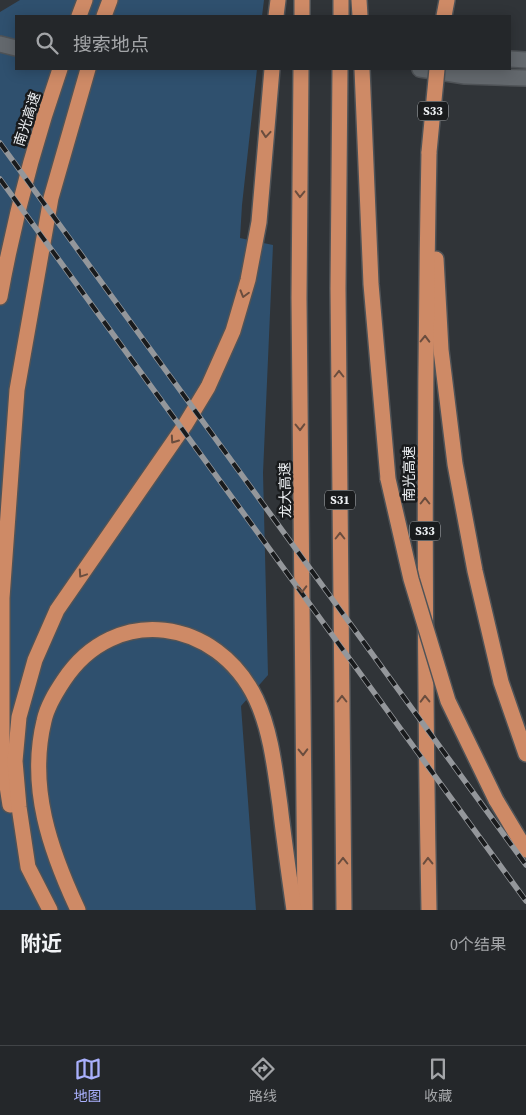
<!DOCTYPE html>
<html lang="zh">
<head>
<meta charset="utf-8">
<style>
  :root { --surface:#24272a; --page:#303336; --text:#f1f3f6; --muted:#a3a5a8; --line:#414447; --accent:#a9b0fc }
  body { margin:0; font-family:"Source Serif 4","Noto Sans SC",serif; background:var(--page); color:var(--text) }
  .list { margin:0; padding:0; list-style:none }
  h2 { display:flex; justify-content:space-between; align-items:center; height:65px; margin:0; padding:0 20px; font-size:21px }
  h2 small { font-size:16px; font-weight:400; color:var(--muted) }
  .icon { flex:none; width:28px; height:28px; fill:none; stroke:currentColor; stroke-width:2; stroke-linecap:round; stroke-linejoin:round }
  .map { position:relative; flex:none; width:526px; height:910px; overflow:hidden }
  .search { position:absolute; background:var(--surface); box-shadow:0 2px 12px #0003; left:15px; right:15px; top:15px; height:55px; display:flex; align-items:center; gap:12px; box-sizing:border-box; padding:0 18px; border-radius:0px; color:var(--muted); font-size:19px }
  .sheet { height:135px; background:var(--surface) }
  nav { display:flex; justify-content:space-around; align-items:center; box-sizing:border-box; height:70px; border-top:1px solid var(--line); background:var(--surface); font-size:14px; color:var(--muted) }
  nav a { display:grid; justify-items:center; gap:2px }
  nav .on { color:var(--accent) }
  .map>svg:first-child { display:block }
  .green { fill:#2f506e }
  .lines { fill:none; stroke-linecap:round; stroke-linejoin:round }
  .minor-casing { stroke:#4f5357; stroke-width:18 }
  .tertiary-casing { stroke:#4f5357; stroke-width:18 }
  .motorway-casing { stroke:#4f5357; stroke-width:18 }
  .minor { stroke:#63686d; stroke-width:15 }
  .tertiary { stroke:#63686d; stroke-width:15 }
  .motorway { stroke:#ce8a66; stroke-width:15 }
  .rail-casing { stroke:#94979b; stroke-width:5.5 }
  .rail { stroke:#191b1d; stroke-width:4; stroke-dasharray:11; stroke-linecap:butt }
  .motorway-bridge-casing { stroke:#4f5357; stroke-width:18; stroke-linecap:butt }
  .motorway-bridge { stroke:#ce8a66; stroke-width:15 }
  .oneway { stroke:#6a4d3e }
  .labels { text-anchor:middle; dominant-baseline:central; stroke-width:5; stroke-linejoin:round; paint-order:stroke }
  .shield { fill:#191b1d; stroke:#adb0b3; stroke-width:1 }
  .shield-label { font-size:12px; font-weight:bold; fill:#edf0f3 }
  .street-label { font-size:14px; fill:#edf0f3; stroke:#191b1d }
</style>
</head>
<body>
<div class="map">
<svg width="526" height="910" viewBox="0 0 526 910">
  <rect width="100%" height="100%" fill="#303438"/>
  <!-- green -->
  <polygon class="green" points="20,0 264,0 262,16 16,16 16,69 257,69 242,205 240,238 273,245 263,473 268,675 241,706 256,910 0,910 0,12"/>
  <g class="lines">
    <defs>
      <polyline id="minor" points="0,44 16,48"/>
      <g id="tertiary">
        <polyline points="510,59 526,60"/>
        <polyline points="420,69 465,76 526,78"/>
      </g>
      <g id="motorway">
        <polyline points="359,0 360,16"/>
        <polyline points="79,16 85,0"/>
        <polyline points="104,16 110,0"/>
        <polyline points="276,16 278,0"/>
        <polyline points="302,16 302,0"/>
        <polyline points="341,16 341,0"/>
        <polyline points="444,16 447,0"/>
        <polyline points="301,69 299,298 305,910"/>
        <polyline points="340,69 338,289 344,910"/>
        <polyline points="362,69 371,284 388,479"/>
        <polyline points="436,259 441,350 455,464 475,571 501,682 526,754"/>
        <path d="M 0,297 C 14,219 34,144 60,69"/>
        <polyline points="496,800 526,850"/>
        <polyline points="10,805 2,754 2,598 17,390 51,198 88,69"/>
        <polyline points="50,910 28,867 19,807 15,761 19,717 35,660 57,610 185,425 208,387 233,331 248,280 259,222 272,69"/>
        <path d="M 78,910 C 50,850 28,787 44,721 C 47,706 56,692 64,680 C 115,603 217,618 256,699 C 271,731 275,770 280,805 C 284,840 289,875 294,910"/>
        <path d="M 429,910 C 424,657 424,405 429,152"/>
      </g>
    </defs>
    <!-- minor casing -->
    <use href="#minor" class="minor-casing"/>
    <!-- tertiary casing -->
    <use href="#tertiary" class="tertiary-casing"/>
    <!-- motorway casing -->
    <use href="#motorway" class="motorway-casing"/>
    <!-- minor -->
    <use href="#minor" class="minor"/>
    <!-- tertiary -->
    <use href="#tertiary" class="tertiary"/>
    <!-- motorway -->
    <use href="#motorway" class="motorway"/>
    <defs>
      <g id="rail">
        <polyline points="0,143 526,865"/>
        <polyline points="0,179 526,901"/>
      </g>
    </defs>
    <!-- rail casing -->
    <use href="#rail" class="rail-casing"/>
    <!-- rail -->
    <use href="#rail" class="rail"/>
    <defs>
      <g id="motorway-bridge">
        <polyline points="429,152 437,69"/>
        <polyline points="388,479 411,579 448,701 496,800"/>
      </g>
    </defs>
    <!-- motorway-bridge casing -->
    <use href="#motorway-bridge" class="motorway-bridge-casing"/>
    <!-- motorway-bridge -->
    <use href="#motorway-bridge" class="motorway-bridge"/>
  </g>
  <!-- one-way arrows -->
  <defs><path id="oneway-chevron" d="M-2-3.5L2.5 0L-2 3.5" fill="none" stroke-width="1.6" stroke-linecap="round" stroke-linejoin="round" transform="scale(1.25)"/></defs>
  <g class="oneway">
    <use href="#oneway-chevron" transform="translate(266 134) rotate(95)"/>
    <use href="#oneway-chevron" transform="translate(300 194) rotate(91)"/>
    <use href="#oneway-chevron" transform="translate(244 294) rotate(106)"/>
    <use href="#oneway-chevron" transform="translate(425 339) rotate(-89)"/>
    <use href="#oneway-chevron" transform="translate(339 374) rotate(-90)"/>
    <use href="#oneway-chevron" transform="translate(300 427) rotate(89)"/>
    <use href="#oneway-chevron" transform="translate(174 440) rotate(125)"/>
    <use href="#oneway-chevron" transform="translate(425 501) rotate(-90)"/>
    <use href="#oneway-chevron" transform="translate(340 536) rotate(-90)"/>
    <use href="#oneway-chevron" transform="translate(82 574) rotate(124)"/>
    <use href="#oneway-chevron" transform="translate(302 589) rotate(89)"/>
    <use href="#oneway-chevron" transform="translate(342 699) rotate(-90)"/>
    <use href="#oneway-chevron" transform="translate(425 699) rotate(-91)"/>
    <use href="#oneway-chevron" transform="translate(303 752) rotate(89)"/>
    <use href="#oneway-chevron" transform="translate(343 861) rotate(-90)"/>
    <use href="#oneway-chevron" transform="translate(428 861) rotate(-91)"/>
  </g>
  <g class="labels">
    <!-- shield labels -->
    <g class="shield">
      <rect x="418" y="101.5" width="30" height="19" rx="4"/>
      <rect x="325" y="490.5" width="30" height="19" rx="4"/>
      <rect x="410" y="521.5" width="30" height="19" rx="4"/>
    </g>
    <g class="shield-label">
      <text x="433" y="111">S33</text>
      <text x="340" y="500">S31</text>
      <text x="425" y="531">S33</text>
    </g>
    <!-- street labels -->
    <g class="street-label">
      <text transform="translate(27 119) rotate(-72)">南光高速</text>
      <text transform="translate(409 474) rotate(-90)">南光高速</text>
      <text transform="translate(285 490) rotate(-91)">龙大高速</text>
    </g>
  </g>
</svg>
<div class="search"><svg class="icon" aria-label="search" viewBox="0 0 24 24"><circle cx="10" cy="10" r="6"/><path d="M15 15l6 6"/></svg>搜索地点</div>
</div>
<section class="sheet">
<h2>附近<small>0个结果</small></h2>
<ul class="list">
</ul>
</section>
<nav>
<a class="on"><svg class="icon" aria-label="map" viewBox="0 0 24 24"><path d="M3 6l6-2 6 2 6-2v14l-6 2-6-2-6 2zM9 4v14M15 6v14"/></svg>地图</a>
<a><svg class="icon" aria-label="directions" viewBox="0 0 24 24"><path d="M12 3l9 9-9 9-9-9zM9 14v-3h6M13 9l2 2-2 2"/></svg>路线</a>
<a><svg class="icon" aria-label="saved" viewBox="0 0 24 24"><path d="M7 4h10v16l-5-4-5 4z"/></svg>收藏</a>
</nav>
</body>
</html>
